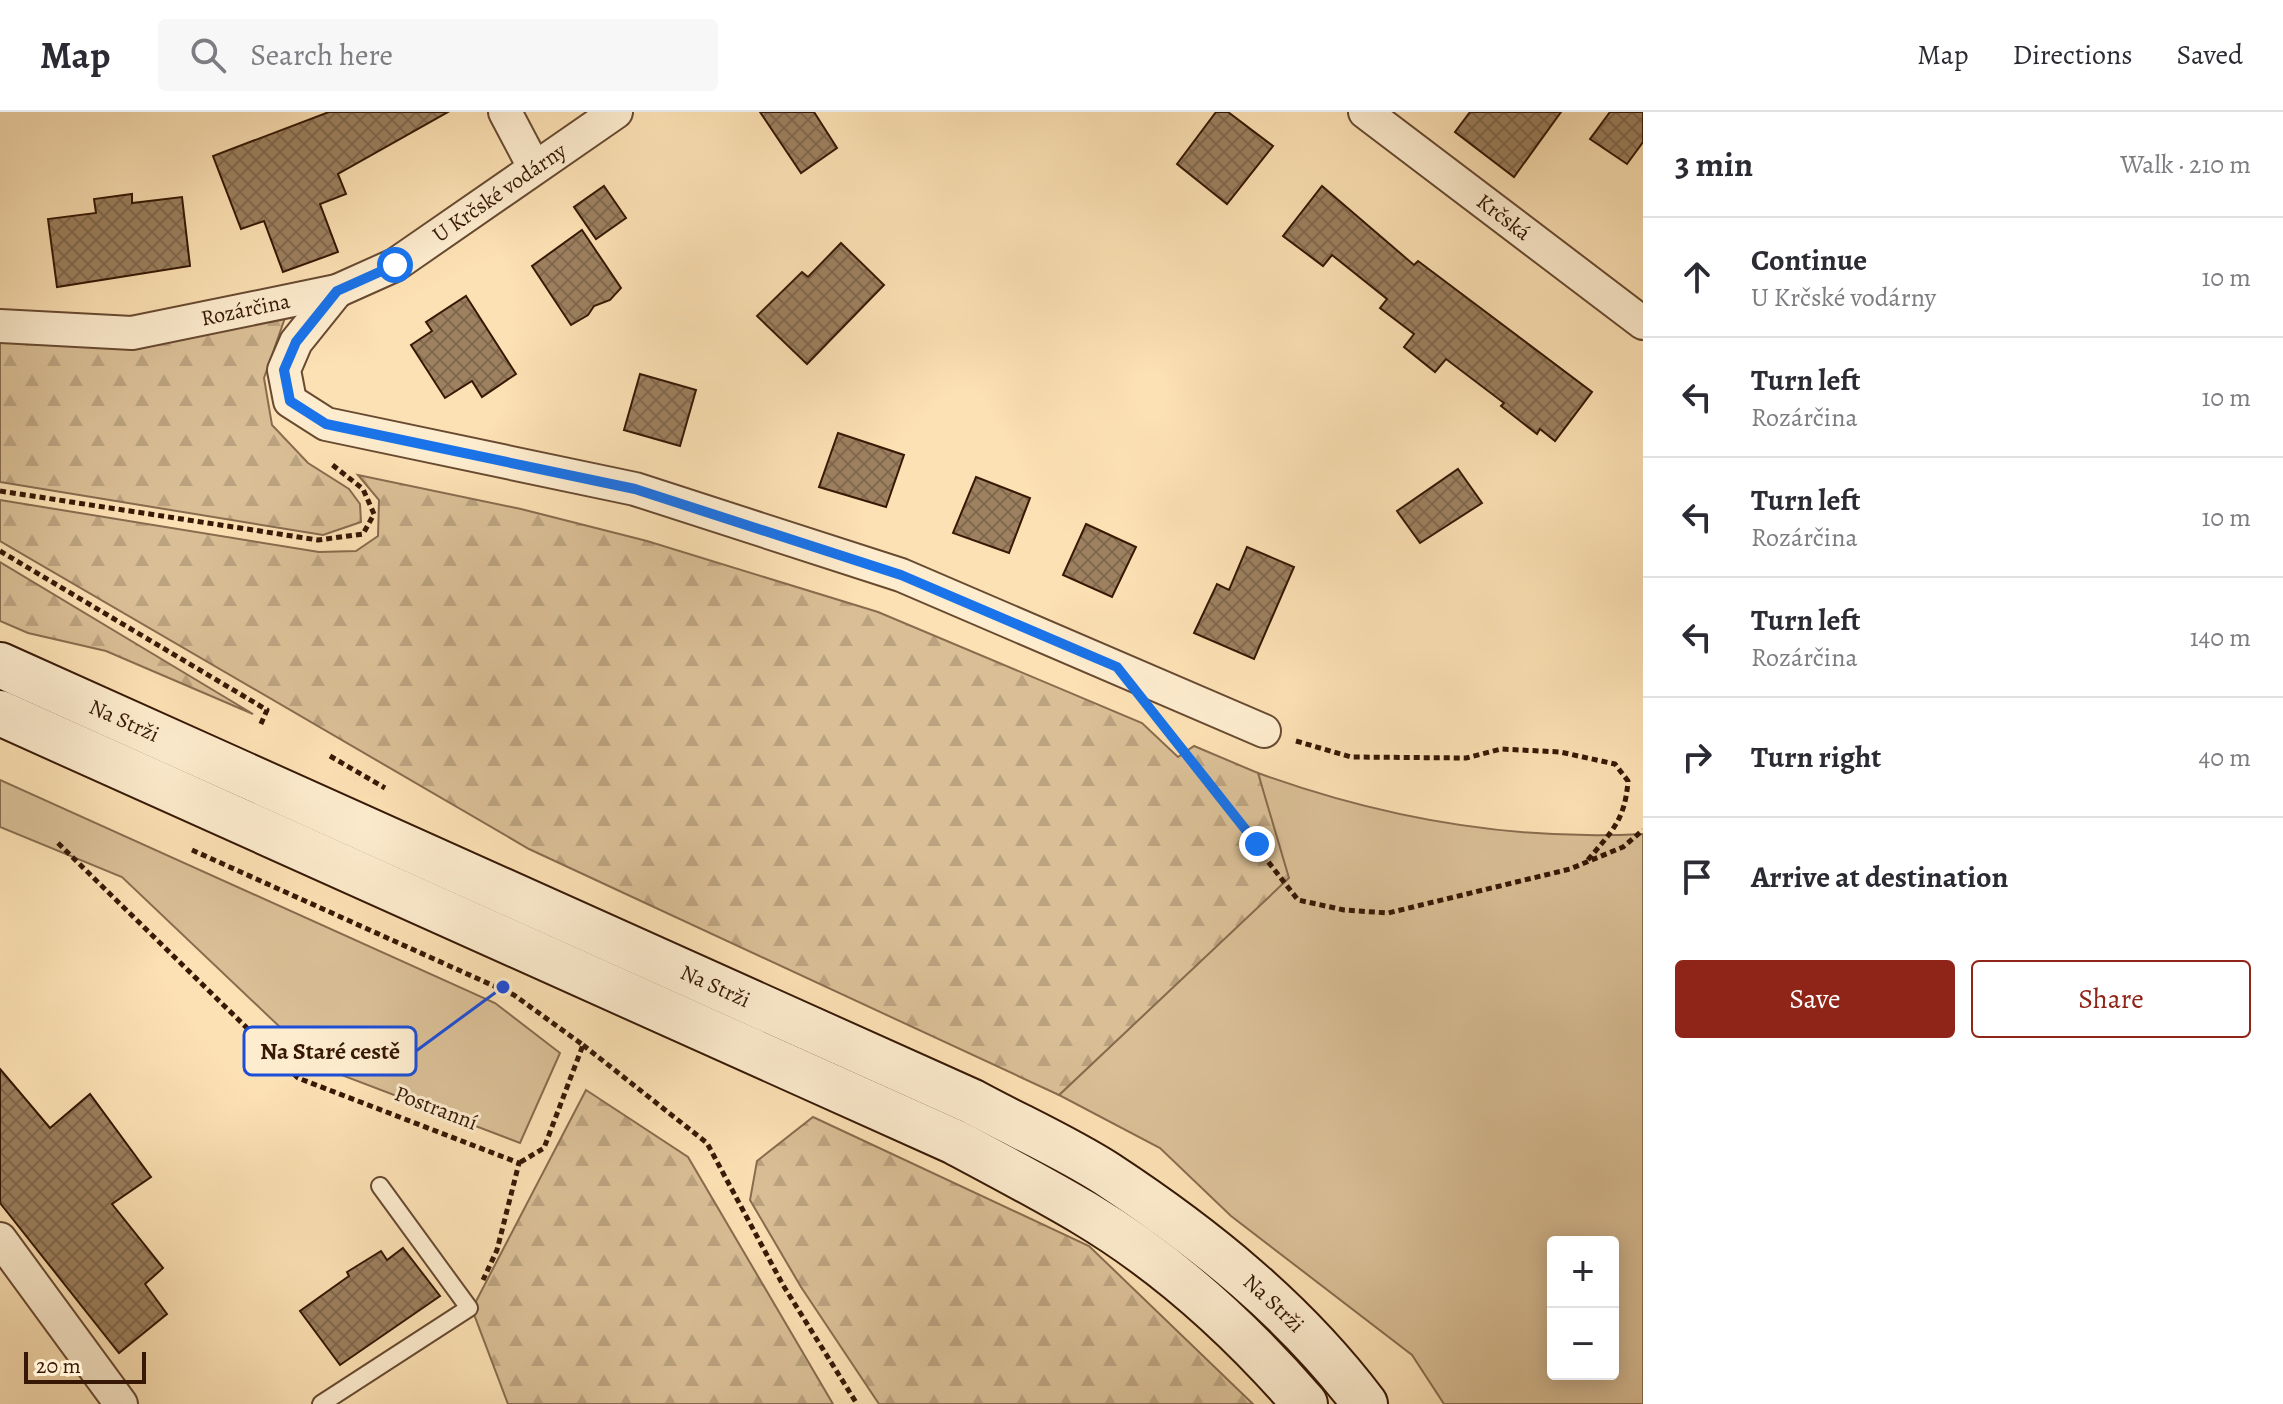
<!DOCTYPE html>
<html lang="en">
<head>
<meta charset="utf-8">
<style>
  :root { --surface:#fff; --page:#f7f7f7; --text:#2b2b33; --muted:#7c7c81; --line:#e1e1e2; --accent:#8f2418 }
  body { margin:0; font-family:Alegreya,serif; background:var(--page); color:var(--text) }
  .controls { position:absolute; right:24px; bottom:24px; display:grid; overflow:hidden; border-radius:8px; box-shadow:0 4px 20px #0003 }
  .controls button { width:72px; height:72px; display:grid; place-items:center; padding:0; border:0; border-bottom:2px solid var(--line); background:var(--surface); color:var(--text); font:40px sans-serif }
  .scale { position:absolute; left:24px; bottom:20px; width:122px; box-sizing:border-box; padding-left:8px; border:4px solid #361805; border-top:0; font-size:22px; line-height:28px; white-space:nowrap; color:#361805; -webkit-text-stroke:6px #fdecce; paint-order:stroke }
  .stop { position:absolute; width:24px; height:24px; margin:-18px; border:6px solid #1a73e8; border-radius:50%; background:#fff }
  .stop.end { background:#1a73e8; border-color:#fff; box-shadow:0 2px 8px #0008 }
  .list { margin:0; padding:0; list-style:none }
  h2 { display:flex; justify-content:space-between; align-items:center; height:104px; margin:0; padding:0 32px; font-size:34px }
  h2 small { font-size:26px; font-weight:400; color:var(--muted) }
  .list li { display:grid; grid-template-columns:52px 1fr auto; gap:24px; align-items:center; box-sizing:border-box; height:120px; padding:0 32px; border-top:2px solid var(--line) }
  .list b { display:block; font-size:30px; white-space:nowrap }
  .list p { margin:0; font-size:26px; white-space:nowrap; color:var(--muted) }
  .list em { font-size:26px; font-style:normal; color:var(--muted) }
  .actions { display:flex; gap:16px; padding:24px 32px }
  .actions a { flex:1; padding:18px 0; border:2px solid var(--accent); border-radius:8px; text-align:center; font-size:28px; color:var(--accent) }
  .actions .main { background:var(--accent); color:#fff }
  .icon { flex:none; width:44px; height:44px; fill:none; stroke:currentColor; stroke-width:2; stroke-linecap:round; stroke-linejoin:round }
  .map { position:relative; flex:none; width:1643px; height:1292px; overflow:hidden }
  header { display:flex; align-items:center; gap:48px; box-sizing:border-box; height:112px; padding:0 40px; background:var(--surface); border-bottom:2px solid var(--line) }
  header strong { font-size:38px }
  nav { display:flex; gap:44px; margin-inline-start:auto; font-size:28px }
  .search { width:560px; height:72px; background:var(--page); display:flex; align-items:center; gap:20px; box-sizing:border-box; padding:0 28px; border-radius:8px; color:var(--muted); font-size:30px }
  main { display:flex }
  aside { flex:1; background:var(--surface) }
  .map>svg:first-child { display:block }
  .green { fill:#dabf96; stroke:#886c4e; stroke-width:2; fill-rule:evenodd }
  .forest { fill:url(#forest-firs); stroke:#886c4e; stroke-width:2 }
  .building { fill:url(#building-cross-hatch); stroke:#361805; stroke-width:2 }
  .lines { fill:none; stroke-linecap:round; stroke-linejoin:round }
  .lane-casing { stroke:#684a31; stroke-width:20 }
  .street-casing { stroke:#684a31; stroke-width:36 }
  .secondary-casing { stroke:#361805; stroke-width:48 }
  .path { stroke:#361805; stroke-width:5; stroke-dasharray:6 4; stroke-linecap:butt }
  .lane { stroke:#fdecce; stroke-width:16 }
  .street { stroke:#fdecce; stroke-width:32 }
  .secondary { stroke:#fdecce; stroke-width:44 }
  .route { stroke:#1a73e8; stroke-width:10 }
  .labels { text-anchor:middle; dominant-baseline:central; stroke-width:6; stroke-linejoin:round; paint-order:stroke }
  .street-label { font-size:22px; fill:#361805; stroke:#fdecce }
  .leader { fill:none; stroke:#1d4ed8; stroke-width:3 }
  .callout-dot { fill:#1d4ed8; stroke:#fdecce; stroke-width:3 }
  .callout { fill:#fdecce; stroke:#1d4ed8; stroke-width:3 }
  .callout-label { font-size:24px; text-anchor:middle; font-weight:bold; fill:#361805 }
</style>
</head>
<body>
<header>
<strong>Map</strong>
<div class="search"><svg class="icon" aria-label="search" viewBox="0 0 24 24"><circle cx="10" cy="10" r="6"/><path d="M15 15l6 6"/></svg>Search here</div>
<nav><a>Map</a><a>Directions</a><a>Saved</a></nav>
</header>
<main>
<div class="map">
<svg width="1643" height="1292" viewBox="0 0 1643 1292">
  <defs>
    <pattern id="forest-firs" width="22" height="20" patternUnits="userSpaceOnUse" patternTransform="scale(2)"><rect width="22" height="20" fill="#dabf96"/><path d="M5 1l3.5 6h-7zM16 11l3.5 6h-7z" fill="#bca380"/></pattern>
    <pattern id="building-cross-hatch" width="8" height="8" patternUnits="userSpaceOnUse" patternTransform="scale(2)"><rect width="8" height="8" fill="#9d8160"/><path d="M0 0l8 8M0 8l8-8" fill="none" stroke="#81694d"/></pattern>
  </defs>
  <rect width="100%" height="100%" fill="#fce1b4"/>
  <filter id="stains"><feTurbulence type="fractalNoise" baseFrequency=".0025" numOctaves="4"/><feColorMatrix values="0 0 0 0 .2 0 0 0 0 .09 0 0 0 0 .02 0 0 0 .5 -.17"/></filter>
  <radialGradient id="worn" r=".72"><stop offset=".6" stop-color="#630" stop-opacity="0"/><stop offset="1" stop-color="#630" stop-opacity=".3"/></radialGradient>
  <!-- green -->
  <g class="green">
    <path d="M 1258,661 C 1382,706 1511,729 1643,722 L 1643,1292 L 1444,1292 L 1412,1243 L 1231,1104 L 1160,1036 L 1059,983 L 1286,768 ZM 1553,1130 L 1613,1130 L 1613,1262 L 1553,1262 Z"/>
    <polygon points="0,668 495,891 560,941 520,1031 323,956 122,765 0,715"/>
  </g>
  <!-- forest -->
  <g class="forest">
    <polygon points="286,203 264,266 272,313 308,351 349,377 360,392 361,410 323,423 0,370 0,219 136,237"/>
    <polygon points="358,363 521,397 647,429 878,500 1142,611 1178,645 1194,634 1258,661 1289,766 1059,983 529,737 0,429 0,388 319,440 356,439 378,424 379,388"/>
    <polygon points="0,450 253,602 106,539 28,521 0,509"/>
    <polygon points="586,978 688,1045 833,1292 508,1292 472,1197"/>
    <polygon points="813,1005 1089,1134 1253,1292 879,1292 801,1175 750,1088 757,1049"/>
  </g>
  <!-- building -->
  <g class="building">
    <polygon points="329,0 448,0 338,62 346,82 320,92 338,140 283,160 264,109 241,117 213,44"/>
    <polygon points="760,0 814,0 837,36 801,61"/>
    <polygon points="1216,0 1228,0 1273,34 1227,92 1177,52"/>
    <polygon points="1470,0 1561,0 1514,65 1455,20"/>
    <polygon points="1610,0 1643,0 1643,30 1627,52 1590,27"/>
    <polygon points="604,74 626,106 596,127 574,95"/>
    <polygon points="1322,74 1414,153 1418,149 1592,280 1555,329 1540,317 1537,322 1501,294 1504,291 1446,247 1435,260 1404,235 1414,222 1380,196 1387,187 1332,143 1323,154 1283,124"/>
    <polygon points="132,82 132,91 182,85 190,154 57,175 48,107 96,101 94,87"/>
    <polygon points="582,118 621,176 610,188 594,194 588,203 571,213 532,154"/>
    <polygon points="841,131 884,173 807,252 757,204 802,160 808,165"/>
    <polygon points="466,184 516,262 482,285 472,269 445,286 411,233 432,219 426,210"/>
    <polygon points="640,262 696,278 680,334 624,318"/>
    <polygon points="838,321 904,343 886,395 819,375"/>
    <polygon points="1458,357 1482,391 1420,431 1397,399"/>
    <polygon points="976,365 1030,386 1009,441 953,421"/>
    <polygon points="1086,412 1136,435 1112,485 1063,463"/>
    <polygon points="1247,435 1294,455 1254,547 1194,521 1217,472 1229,478"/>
    <polygon points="0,957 50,1016 90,982 151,1065 112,1092 163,1156 145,1172 167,1202 119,1241 0,1091"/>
    <polygon points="403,1136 440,1184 340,1253 300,1199 349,1164 347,1160 381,1139 387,1148"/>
  </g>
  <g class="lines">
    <defs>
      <polyline id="lane" points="321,1292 469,1196 380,1074"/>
      <g id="street">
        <polyline points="505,0 534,55"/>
        <path id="s1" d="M 1365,0 L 1643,211"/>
        <polyline points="337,179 296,230 284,258 290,289 326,312 635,377 901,463 1264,619"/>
        <path id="s2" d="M 0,214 L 132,221 L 337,179 L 395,153 L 616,0"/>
        <polyline points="0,1127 121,1292"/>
      </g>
      <g id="secondary">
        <path id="s3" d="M 0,553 L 973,990 C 1017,1014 1065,1035 1107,1062 C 1203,1125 1295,1199 1365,1292"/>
        <path d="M 0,601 L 955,1030 C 998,1053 1042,1076 1084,1101 C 1168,1151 1241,1218 1305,1292"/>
      </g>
    </defs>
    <!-- lane casing -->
    <use href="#lane" class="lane-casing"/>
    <!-- street casing -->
    <use href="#street" class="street-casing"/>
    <!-- secondary casing -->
    <use href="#secondary" class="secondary-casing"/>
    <!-- path -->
    <g class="path">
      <polyline points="0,379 318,428 363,422 374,402 363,377 330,351"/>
      <polyline points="0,439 267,598 260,614"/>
      <polyline points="1164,616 1298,788 1344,798 1388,801 1570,757 1623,735 1643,718"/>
      <path d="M 1296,629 L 1351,645 L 1466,646 L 1501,637 L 1560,640 L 1615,652 L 1628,669 C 1625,709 1611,720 1587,749"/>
      <polyline points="330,644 385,676"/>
      <polyline points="58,731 298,966 519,1051 497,1138 483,1168"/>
      <polyline points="192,738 514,883 583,933 544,1036 519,1051"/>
      <polyline points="583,933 707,1031 783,1173 857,1292"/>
    </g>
    <!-- lane -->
    <use href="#lane" class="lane"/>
    <!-- street -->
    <use href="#street" class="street"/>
    <!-- secondary -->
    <use href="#secondary" class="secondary"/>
  </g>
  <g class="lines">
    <!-- route -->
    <polyline class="route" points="395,153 337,179 296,230 284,258 290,289 326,312 635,377 901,463 1117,555 1257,732"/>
  </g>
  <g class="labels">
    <!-- street labels -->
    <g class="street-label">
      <text stroke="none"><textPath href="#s2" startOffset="532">U Krčské vodárny</textPath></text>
      <text stroke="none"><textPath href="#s1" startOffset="174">Krčská</textPath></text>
      <text stroke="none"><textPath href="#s2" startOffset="248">Rozárčina</textPath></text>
      <text stroke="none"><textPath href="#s3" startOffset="136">Na Strži</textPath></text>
      <text stroke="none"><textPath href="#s3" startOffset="784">Na Strži</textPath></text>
      <text transform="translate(436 996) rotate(21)">Postranní</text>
      <text stroke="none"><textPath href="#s3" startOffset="1430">Na Strži</textPath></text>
    </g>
  </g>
  <!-- callouts -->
  <path class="leader" d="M503 875L416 939"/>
  <circle class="callout-dot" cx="503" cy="875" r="8"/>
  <rect class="callout" x="244" y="915" width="172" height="48" rx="8"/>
  <g class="callout-label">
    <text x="330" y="947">Na Staré cestě</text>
  </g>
  <rect width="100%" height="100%" filter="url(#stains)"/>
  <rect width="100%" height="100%" fill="url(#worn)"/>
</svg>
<div class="controls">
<button>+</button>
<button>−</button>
</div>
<div class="scale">20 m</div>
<div class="stop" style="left:395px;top:153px"></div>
<div class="stop end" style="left:1257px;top:732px"></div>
</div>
<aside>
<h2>3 min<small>Walk · 210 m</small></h2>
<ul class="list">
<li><svg class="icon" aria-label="ahead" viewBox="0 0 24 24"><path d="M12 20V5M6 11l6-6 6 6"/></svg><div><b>Continue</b><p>U Krčské vodárny</p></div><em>10 m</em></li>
<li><svg class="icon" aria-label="left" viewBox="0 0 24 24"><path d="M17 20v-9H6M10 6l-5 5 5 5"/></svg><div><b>Turn left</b><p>Rozárčina</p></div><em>10 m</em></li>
<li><svg class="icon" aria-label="left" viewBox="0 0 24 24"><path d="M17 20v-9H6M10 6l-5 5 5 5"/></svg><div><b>Turn left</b><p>Rozárčina</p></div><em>10 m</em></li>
<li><svg class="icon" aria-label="left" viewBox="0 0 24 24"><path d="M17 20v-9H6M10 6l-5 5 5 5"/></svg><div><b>Turn left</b><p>Rozárčina</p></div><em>140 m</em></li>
<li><svg class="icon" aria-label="right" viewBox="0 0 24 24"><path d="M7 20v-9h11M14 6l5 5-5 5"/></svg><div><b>Turn right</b></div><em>40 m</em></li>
<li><svg class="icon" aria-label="arrive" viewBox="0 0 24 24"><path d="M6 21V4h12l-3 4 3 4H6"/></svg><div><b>Arrive at destination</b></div></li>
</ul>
<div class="actions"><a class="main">Save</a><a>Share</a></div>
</aside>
</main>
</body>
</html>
